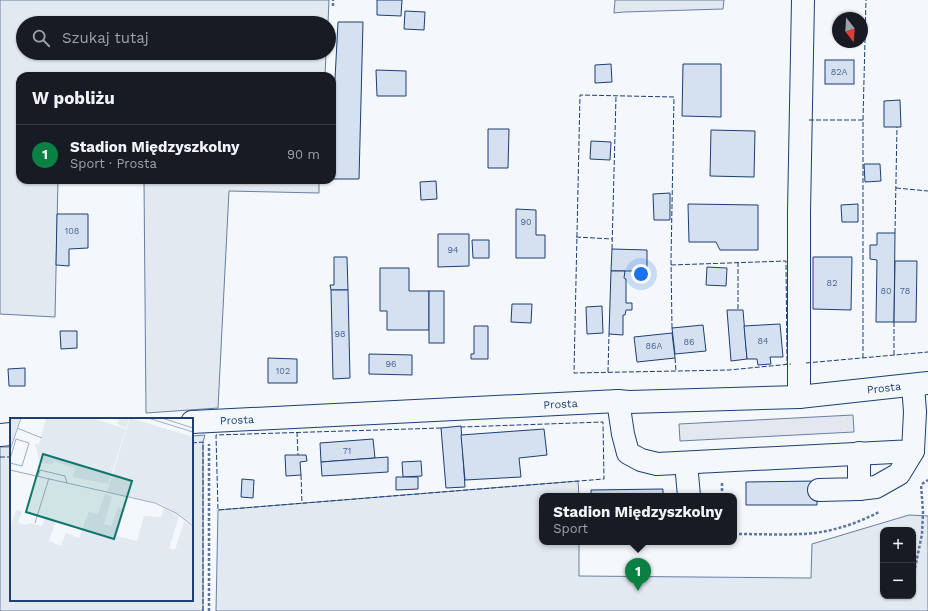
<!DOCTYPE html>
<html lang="pl">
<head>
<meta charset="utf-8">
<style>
  :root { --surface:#171b24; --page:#242831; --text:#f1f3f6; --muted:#9ea1a6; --line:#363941; --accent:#0b8043 }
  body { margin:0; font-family:"Work Sans",sans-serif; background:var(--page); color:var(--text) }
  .controls { position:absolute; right:12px; bottom:12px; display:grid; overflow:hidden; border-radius:8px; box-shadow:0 1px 3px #0004 }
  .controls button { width:36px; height:36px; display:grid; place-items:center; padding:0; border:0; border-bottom:1px solid var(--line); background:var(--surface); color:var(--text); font:20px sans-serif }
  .compass { position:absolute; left:832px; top:12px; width:36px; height:36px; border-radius:50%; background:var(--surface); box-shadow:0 1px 3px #0004; rotate:163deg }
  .you { position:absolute; left:641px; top:274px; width:14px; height:14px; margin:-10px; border:3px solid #fff; border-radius:50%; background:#1a73e8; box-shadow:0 0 0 6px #1a73e833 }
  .badge { display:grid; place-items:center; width:26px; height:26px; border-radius:50%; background:var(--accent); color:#fff; font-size:13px; font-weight:700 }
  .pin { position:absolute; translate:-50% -33px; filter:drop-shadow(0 1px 2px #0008) }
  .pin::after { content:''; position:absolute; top:21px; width:14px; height:12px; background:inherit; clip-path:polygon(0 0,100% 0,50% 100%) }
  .popup { position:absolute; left:539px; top:493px; width:198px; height:52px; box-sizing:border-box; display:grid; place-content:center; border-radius:8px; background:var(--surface); filter:drop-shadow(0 1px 3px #0005); font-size:13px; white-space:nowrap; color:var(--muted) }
  .popup b { font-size:15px; color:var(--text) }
  .popup::after { content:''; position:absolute; left:50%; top:100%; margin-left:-8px; border:8px solid transparent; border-top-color:var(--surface) }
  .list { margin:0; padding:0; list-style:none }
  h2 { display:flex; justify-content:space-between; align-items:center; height:52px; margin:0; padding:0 16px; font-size:17px }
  h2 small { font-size:13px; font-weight:400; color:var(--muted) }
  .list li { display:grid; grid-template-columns:26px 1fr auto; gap:12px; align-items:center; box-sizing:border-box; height:60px; padding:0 16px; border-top:1px solid var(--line) }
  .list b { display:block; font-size:15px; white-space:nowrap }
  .list p { margin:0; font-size:13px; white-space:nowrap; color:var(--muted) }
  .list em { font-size:13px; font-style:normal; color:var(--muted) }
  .icon { flex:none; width:22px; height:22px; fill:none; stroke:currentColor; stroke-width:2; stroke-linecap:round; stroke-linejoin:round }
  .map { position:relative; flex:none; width:928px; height:611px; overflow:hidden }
  .search { position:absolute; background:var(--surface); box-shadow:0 1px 3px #0004; left:16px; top:16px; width:320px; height:44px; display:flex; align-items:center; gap:10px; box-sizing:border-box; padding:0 14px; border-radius:22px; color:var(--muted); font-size:15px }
  .panel { position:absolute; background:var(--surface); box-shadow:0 1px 3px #0004; left:16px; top:72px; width:320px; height:112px; border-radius:12px }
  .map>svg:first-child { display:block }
  .green { fill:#e3e9f0; stroke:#687fa3; fill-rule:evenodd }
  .parking { fill:#e3e8f0; stroke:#687fa3 }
  .building { fill:#d5e0f0; stroke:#1d3f73 }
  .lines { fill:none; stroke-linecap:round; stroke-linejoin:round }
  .minor-casing { stroke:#1d3f73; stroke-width:24 }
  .path { stroke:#5e769c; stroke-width:2.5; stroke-dasharray:3 2; stroke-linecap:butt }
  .minor { stroke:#f4f7fb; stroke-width:22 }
  .fence { stroke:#1d3f73; stroke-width:1; stroke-dasharray:5 2; stroke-linecap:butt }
  .labels { text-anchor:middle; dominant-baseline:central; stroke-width:3; stroke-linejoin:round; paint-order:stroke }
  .number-label { font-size:9px; fill:#4b6792 }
  .street-label { font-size:11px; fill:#1d3f73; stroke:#f4f7fb }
  .inset-road { fill:none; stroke:#9eadc5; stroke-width:1 }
  .view { fill:#0f766e; fill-opacity:0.15; stroke:#0f766e; stroke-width:2 }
  .inset-edge { fill:none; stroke:#1d3f73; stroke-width:2 }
</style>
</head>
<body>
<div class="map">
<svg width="928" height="611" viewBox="0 0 928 611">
  <rect width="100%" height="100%" fill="#f4f7fb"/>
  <!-- green -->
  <g class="green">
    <polygon points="0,0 329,0 328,23 23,23 23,53 326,53 325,76 20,76 20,180 58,180 55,317 0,314"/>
    <polygon points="615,0 724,0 723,9 624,12 614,13"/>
    <polygon points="144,180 319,180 319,193 229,191 218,408 146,413"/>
    <polygon points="205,435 203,442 203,611 0,611 0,447 11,447 11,600 192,600 192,436"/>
    <path d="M 578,481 L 579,496 L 542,496 L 542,542 L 579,542 L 579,576 L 811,578 L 812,544 L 909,515 L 928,516 L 928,611 L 216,611 L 218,510 ZM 883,530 L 913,530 L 913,596 L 883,596 Z"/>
  </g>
  <!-- parking -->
  <polygon class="parking" points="853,415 854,432 680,441 679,424"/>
  <!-- building -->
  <g class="building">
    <polygon points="377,0 402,0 401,16 377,15"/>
    <polygon points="405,11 425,12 424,30 404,29"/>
    <polygon points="338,22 363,22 359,179 332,179 332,136"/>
    <rect x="825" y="60" width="29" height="24"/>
    <polygon points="611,64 612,82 595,83 595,65"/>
    <polygon points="683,64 721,64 721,117 682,116"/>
    <polygon points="376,70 406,71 406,96 377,96"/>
    <polygon points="900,100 901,127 884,127 884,101"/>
    <polygon points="488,129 509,129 508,168 488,168"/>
    <polygon points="711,130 755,131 754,177 710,176"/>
    <polygon points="591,141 611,142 610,160 590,159"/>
    <polygon points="864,164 880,164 881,181 865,182"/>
    <polygon points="436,181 437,199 421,200 420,182"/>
    <polygon points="670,193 670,220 654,220 653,194"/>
    <polygon points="688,204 758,205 758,250 720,250 716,242 689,242"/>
    <polygon points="858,204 858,222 842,222 841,205"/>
    <polygon points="516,209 536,210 536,235 545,235 545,258 516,258"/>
    <polygon points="57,214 88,214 88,248 69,249 69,266 56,265"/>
    <polygon points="877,233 895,233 894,322 876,322 877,260 870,259 870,245 877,245"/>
    <polygon points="438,234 469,234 469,266 438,267"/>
    <polygon points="472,240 489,240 489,258 473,258"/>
    <polygon points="612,249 647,250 647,271 611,271"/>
    <polygon points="334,257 347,257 348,290 331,290 330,285 334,285"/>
    <polygon points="813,257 852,257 851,310 813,309"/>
    <polygon points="895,261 917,261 916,322 894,322"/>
    <polygon points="707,267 727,268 726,286 706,285"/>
    <polygon points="380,268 409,268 409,291 429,291 429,330 387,330 387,311 380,311"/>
    <polygon points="611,271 625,271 624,278 626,279 626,303 632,303 632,310 626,310 625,315 623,315 623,335 609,334"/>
    <polygon points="331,290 348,290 350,378 333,379"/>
    <rect x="429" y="291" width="15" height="52"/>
    <polygon points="512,304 532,304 531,323 511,322"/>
    <polygon points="602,306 603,333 587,334 586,307"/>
    <polygon points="727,310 743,310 747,359 731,361"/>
    <polygon points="780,324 783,357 770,357 771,364 758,365 757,359 747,359 744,326"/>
    <polygon points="703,325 706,351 675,354 672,328"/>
    <polygon points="474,326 488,326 488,359 471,359 471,354 474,354"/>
    <polygon points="60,331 77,331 77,348 61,349"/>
    <polygon points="672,333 675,358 637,362 634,337"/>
    <polygon points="369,354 412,355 412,375 369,374"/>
    <polygon points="268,358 297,359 297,383 268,383"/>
    <polygon points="25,368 25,386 9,386 8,369"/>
    <polygon points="461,426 465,487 446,488 441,428"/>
    <polygon points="544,429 547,455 519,458 521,477 465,480 461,435"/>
    <polygon points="373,439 375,458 321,462 320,443"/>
    <polygon points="285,455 306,455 307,461 300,462 301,475 286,476"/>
    <polygon points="388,457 388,472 322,476 321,462"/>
    <polygon points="421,461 422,476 403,477 402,462"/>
    <polygon points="396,477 418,477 418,489 396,490"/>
    <polygon points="242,479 254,480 253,498 241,497"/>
    <polygon points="817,481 817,505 746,505 746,482"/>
    <polygon points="663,489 663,496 591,496 591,490"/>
  </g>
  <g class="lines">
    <defs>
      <g id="minor">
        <polyline points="799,397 799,212 803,0"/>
        <polyline points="618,401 623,434 628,453 641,460 657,464 913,451 915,412 913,385"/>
        <path id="s1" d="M 192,422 L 618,401 L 629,402 L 799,397 L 928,383"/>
        <polyline points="0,435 11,434"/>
        <polyline points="686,463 689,496"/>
        <polyline points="859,489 876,487 899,474 913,451"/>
        <polyline points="819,490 859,489 859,453"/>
      </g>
    </defs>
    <!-- minor casing -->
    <use href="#minor" class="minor-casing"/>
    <!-- path -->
    <g class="path">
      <polyline points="333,6 333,0"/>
      <polyline points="922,484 928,480"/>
      <polyline points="722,496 722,483"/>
      <path d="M 734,534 C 757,534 780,535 802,534 C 829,533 856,524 879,512"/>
      <polyline points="913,578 922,534 923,512 921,484"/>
      <polyline points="209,611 209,444"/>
    </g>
    <!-- minor -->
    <use href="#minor" class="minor"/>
    <!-- fence -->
    <g class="fence">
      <polyline points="809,120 863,120 863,358"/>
      <polyline points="863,120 866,0"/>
      <polyline points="896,188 928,191"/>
      <polyline points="895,233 897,127"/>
      <polyline points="576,237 612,239"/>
      <polyline points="612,249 616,96"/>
      <polyline points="738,262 738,310"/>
      <polyline points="671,265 786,261 787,364"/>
      <polyline points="894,322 894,355"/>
      <polyline points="672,328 671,260 674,97 580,95 574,373 729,370 791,364"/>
      <polyline points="675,358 676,371"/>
      <polyline points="806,363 928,352"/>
      <polyline points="608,372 609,334"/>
      <polyline points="441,428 216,435 218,510 604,479 603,422 461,427"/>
      <polyline points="297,432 298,455"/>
      <polyline points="192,443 203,442 203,611"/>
      <polyline points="0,457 11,457"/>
      <polyline points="301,475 302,503"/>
    </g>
  </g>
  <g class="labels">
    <!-- number labels -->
    <g class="number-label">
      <text x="839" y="72">82A</text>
      <text x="526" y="222">90</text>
      <text x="72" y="231">108</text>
      <text x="453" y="250">94</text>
      <text x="832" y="283">82</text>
      <text x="886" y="291">80</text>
      <text x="905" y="291">78</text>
      <text x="340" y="334">98</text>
      <text x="763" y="341">84</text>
      <text x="689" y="342">86</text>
      <text x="654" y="346">86A</text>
      <text x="391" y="364">96</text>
      <text x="283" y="371">102</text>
      <text x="347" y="451">71</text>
    </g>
    <!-- street labels -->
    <g class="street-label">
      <text stroke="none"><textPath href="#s1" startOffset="693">Prosta</textPath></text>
      <text stroke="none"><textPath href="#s1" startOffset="369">Prosta</textPath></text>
      <text stroke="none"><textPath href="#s1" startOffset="45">Prosta</textPath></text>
    </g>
  </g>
  <!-- overview -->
  <g transform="translate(10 418)">
    <rect width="183" height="183" fill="#f4f7fb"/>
    <path d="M 0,0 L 10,0 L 0,29 ZM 34,0 L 82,0 L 116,11 L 98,66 L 63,59 L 65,50 L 44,43 L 42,46 L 30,45 L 25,26 L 29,26 L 36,1 ZM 106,0 L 119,0 L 116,10 L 107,6 L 109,1 ZM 120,0 L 183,19 L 183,106 L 151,86 L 97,74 ZM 95,76 L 102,78 L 94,106 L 101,108 L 108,89 L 114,92 L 107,118 L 127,123 L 134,98 L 151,99 L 154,90 L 169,98 L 159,130 L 165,132 L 174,104 L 183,109 L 183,183 L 0,183 L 0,109 L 6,92 L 12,93 L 8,105 L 17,107 L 18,105 L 32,108 L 35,99 L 46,102 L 39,123 L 51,128 L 56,115 L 69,120 L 79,94 L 88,96 Z" fill="#e3e9f0"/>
    <path class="inset-road" d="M 138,0 L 183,14M 152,0 L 183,10M 7,10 L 32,20M 0,32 L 11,0M 0,41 L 6,21 L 19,25 L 12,48 L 0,45M 0,52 L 145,85 L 166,95 L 183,108M 28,58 L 30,52 L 55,58 L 57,65M 25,105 L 39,60"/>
    <path class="view" d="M 33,36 L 122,63 L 104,121 L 16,94 Z"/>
    <rect width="183" height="183" class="inset-edge"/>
  </g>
</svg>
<div class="controls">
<button>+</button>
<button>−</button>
</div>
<svg class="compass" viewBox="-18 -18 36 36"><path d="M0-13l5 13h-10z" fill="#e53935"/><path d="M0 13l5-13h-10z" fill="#9ea1a6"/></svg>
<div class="you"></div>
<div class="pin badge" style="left:638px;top:591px">1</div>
<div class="popup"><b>Stadion Międzyszkolny</b>Sport</div>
<div class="search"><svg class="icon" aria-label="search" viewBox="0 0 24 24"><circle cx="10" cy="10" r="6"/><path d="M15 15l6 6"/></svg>Szukaj tutaj</div>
<section class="panel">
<h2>W pobliżu<small></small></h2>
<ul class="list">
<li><span class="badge">1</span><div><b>Stadion Międzyszkolny</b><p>Sport · Prosta</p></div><em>90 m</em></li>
</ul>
</section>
</div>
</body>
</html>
